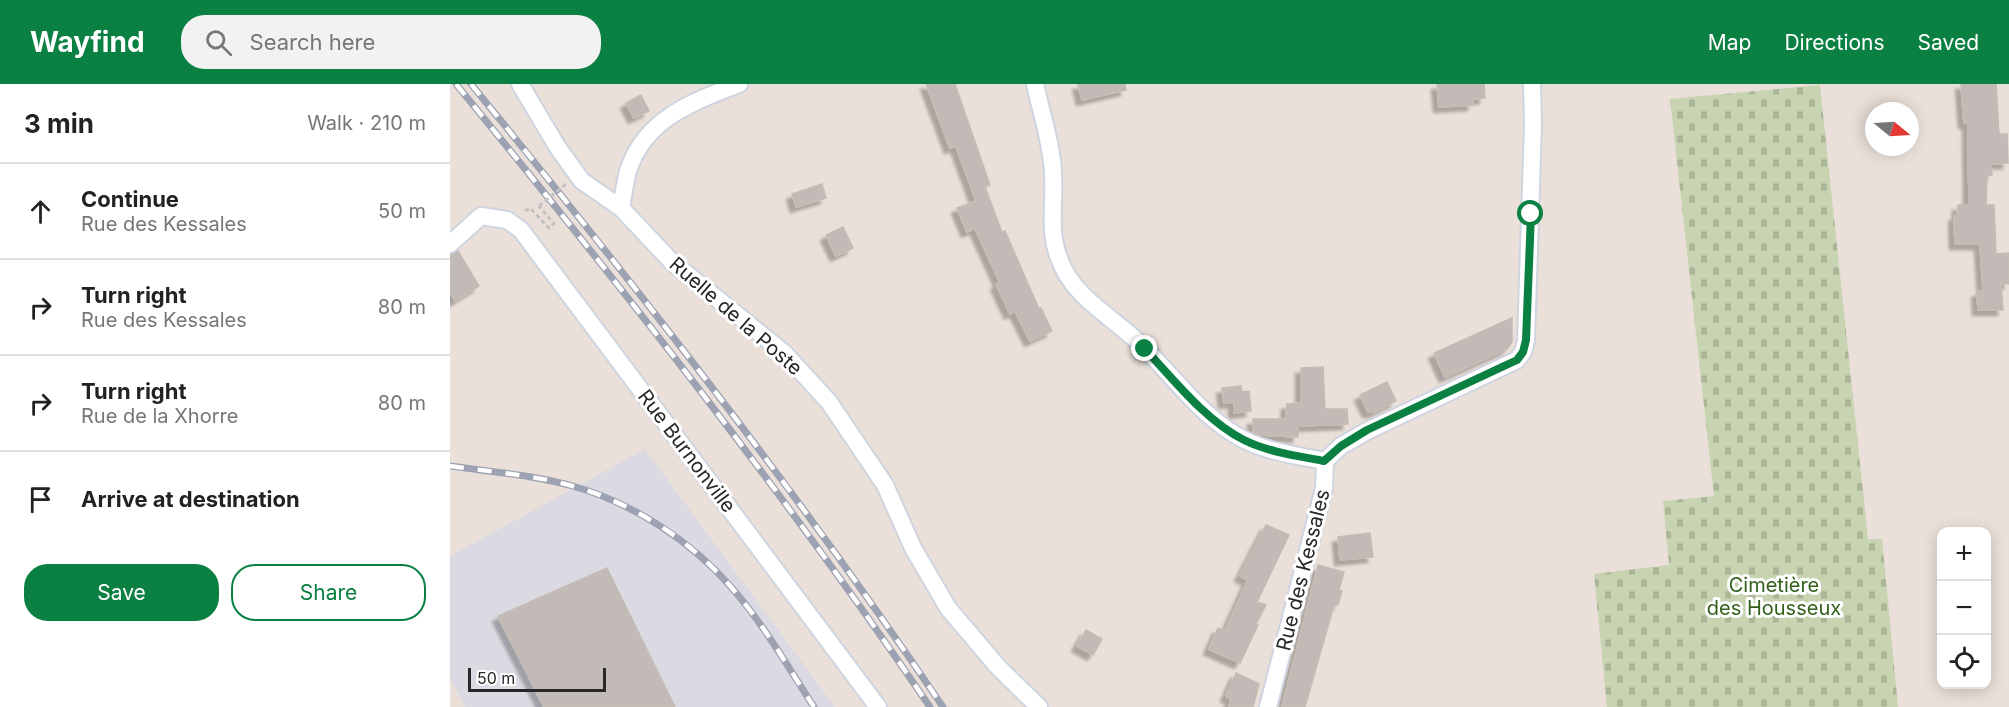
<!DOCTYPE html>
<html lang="en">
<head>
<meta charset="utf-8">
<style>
  :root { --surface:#fff; --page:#f2f2f2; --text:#222; --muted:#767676; --line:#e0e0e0; --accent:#0b8043 }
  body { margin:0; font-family:Inter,sans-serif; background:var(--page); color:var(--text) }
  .controls { position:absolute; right:18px; bottom:18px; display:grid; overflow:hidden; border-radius:12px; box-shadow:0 3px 15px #0003 }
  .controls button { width:54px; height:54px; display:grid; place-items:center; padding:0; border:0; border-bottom:2px solid var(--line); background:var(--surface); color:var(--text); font:30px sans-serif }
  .compass { position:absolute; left:1415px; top:18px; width:54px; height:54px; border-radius:50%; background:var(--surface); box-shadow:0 3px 15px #0003; rotate:108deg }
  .scale { position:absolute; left:18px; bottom:15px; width:138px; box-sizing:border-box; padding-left:6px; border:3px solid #272727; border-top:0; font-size:16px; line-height:21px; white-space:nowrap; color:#272727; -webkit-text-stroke:4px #fff; paint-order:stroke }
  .stop { position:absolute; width:18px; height:18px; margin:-14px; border:4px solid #0b8043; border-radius:50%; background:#fff }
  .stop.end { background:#0b8043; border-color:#fff; box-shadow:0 2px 6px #0008 }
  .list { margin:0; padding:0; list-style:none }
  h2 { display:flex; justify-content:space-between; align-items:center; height:78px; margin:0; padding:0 24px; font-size:26px }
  h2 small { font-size:20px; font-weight:400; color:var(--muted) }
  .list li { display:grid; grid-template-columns:39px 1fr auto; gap:18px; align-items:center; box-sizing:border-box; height:96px; padding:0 24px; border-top:2px solid var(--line) }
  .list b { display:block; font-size:22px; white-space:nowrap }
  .list p { margin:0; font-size:20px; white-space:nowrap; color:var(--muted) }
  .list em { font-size:20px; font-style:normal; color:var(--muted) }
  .actions { display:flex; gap:12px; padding:18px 24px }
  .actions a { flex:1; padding:14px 0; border:2px solid var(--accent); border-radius:24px; text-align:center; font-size:21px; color:var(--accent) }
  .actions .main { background:var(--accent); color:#fff }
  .icon { flex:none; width:33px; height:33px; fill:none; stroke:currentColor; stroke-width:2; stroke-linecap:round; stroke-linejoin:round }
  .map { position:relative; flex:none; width:1559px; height:623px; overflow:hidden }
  header { display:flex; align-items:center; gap:36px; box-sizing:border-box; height:84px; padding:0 30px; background:var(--accent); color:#fff }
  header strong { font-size:28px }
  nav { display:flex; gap:33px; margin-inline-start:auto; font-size:21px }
  .search { width:420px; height:54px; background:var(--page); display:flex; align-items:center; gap:15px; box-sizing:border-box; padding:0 21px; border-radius:24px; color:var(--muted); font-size:22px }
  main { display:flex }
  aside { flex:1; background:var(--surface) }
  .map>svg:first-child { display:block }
  .industrial { fill:#dbdae2 }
  .cemetery { fill:url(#cemetery-stones) }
  .building { fill:#c2bab6; stroke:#c5bcb3; stroke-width:1.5; filter:url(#shadow) }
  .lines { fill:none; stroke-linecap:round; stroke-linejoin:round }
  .minor-casing { stroke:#ced4e0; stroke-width:20 }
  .path { stroke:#c3c3c3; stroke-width:3; stroke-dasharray:4.5 3; stroke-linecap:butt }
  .minor { stroke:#fff; stroke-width:16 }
  .rail-casing { stroke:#9ca2b2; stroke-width:7 }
  .rail { stroke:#fff; stroke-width:4.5; stroke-dasharray:14; stroke-linecap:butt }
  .path-bridge { stroke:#c3c3c3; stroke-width:3; stroke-dasharray:4.5 3; stroke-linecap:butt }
  .route { stroke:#0b8043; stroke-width:8 }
  .labels { text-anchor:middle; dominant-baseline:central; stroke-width:6; stroke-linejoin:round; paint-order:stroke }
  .street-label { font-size:20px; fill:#272727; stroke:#fff }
  .park-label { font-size:20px; fill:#33611b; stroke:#fff }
</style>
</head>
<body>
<header>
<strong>Wayfind</strong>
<div class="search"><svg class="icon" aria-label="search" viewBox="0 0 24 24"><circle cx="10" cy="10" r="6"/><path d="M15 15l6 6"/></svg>Search here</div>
<nav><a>Map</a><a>Directions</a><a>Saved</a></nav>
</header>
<main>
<aside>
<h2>3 min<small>Walk · 210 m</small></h2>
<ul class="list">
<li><svg class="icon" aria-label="ahead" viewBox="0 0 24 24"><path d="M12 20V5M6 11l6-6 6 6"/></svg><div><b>Continue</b><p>Rue des Kessales</p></div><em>50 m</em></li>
<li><svg class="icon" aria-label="right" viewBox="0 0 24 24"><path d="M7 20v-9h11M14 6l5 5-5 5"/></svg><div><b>Turn right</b><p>Rue des Kessales</p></div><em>80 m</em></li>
<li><svg class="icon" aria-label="right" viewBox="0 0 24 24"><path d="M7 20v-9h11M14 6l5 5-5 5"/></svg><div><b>Turn right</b><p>Rue de la Xhorre</p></div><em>80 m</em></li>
<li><svg class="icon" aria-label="arrive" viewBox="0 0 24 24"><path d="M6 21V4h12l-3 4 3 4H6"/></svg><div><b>Arrive at destination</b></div></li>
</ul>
<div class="actions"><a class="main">Save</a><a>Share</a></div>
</aside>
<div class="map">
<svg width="1559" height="623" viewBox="0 0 1559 623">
  <defs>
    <pattern id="cemetery-stones" width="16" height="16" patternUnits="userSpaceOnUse" patternTransform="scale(1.5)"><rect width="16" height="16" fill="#c7d3b1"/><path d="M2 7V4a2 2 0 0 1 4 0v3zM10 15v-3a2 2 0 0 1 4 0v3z" fill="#abb598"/></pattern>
    <filter id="shadow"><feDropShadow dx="-5.5" dy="5.5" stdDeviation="1.5" flood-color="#0004"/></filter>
  </defs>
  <rect width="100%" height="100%" fill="#eae0d9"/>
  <!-- industrial -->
  <polygon class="industrial" points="195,365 385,623 15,623 0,595 0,472"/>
  <!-- cemetery -->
  <polygon class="cemetery" points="1370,1 1418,455 1432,455 1448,623 1157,623 1144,490 1219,481 1213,417 1264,412 1220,15"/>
  <!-- building -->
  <g class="building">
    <polygon points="476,0 505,0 540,101 535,103 552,148 555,147 589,225 591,224 602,247 580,257 565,227 560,230 546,200 550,199 525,144 517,148 507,124 526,117 506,62 500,64"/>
    <polygon points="628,0 675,0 676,6 632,16"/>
    <polygon points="987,0 1034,0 1035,14 1023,15 1023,21 989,23"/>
    <polygon points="1511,0 1546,0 1549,50 1557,50 1558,79 1541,80 1542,91 1537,92 1536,121 1544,121 1546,170 1559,169 1559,200 1551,200 1553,226 1528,226 1527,208 1533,207 1530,160 1505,160 1504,132 1507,132 1508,121 1519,121 1518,39 1514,39"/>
    <polygon points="191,11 199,27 184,34 176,19"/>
    <polygon points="372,100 376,114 346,123 342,110"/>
    <polygon points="393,143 403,164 386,172 376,151"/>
    <polygon points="8,167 29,202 5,217 0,208 0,170"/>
    <polygon points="1062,234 1062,258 1057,265 995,293 984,269"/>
    <polygon points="873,283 875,325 897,325 898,340 848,342 848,353 810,351 803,348 803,335 836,335 837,320 851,319 851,284"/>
    <polygon points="937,298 946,317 924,328 918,328 910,311"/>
    <polygon points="791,302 792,308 799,307 801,327 784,329 784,318 774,319 772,304"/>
    <polygon points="816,441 839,451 807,518 816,521 806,540 808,541 790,579 759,565 768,544 775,547 798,496 790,492"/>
    <polygon points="920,449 923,473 890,476 888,453"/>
    <polygon points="868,481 894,488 889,506 892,507 888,521 884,521 855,623 832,623"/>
    <polygon points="157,484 225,623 94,623 48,532"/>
    <polygon points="636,546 652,555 643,571 627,562"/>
    <polygon points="786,589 809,600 803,623 779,623 781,615 776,612"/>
  </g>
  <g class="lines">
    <defs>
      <g id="minor">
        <polyline points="70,0 108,64 132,97 171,124 222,178 334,269 379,318 435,401 463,464 498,524 548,583 589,623"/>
        <path d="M 585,0 C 591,28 602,61 603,89 C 605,118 598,146 609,174 C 622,212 658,230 686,256 C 719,286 745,326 784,350 C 810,367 844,371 875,377"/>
        <path d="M 171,124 C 173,112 175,99 178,87 C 195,34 243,18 289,0"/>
        <polyline points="0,160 31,132 57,136 71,146 428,623"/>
        <polyline points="818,623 874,404 875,377 891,362 917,347 1067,276 1073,268 1076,257 1083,40 1082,0"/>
      </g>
    </defs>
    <!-- minor casing -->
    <use href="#minor" class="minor-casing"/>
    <!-- path -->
    <polyline class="path" points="75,127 80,124 99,144 104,140 89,122"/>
    <!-- minor -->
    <use href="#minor" class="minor"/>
    <defs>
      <g id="rail">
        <path d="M 6,0 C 171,202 333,407 480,623"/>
        <path d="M 21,0 C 186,202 347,407 493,623"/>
        <path d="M 0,382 C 42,388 85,391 126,403 C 184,420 241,457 281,503 C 313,539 338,583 364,623"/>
      </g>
    </defs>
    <!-- rail casing -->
    <use href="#rail" class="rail-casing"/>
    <!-- rail -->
    <use href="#rail" class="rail"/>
    <!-- path-bridge -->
    <polyline class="path-bridge" points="89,122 116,100"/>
  </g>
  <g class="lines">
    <!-- route -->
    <path class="route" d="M 695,265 C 723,295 756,337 794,356 C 818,368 848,372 874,377 L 891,362 L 917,346 L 1067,276 L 1073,268 L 1076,256 L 1081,130"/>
  </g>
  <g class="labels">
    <!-- street labels -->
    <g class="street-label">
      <text transform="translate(286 232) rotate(41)">Ruelle de la Poste</text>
      <text transform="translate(237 367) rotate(53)">Rue Burnonville</text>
      <text transform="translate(853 486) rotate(-76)">Rue des Kessales</text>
    </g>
    <!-- park labels -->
    <g class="park-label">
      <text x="1324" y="501">Cimetière<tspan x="1324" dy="23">des Housseux</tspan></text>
    </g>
  </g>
</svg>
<div class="controls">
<button>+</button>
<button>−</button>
<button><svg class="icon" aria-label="locate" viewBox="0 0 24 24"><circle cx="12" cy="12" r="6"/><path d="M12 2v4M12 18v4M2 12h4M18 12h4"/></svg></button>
</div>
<svg class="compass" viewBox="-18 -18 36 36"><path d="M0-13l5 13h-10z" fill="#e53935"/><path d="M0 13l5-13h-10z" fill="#767676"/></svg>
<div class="scale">50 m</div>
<div class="stop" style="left:1081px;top:130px"></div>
<div class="stop end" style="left:695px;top:265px"></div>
</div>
</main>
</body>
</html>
